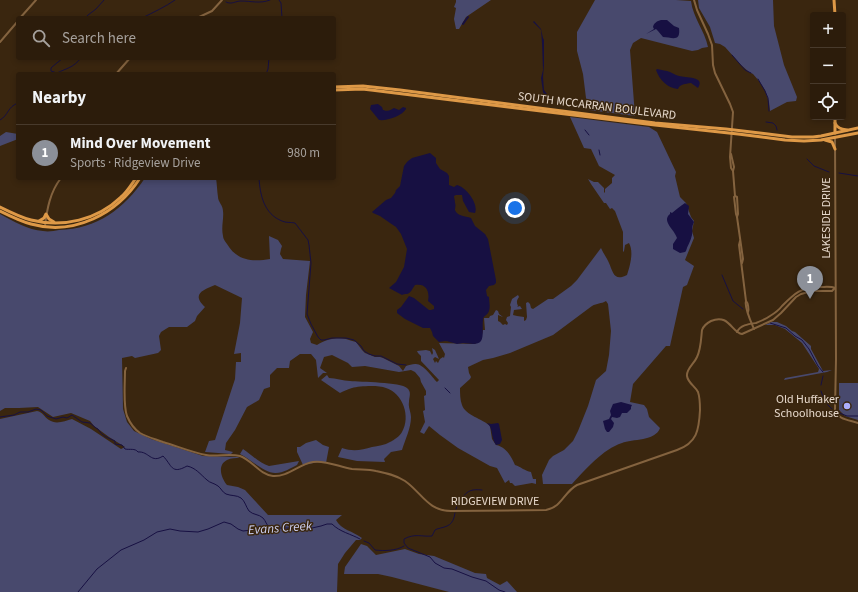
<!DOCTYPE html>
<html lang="en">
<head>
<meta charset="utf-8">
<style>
  :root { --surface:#2c1c0b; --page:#382919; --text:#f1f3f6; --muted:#a6a19d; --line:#483a2c; --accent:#8c9099 }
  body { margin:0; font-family:"Source Sans 3",sans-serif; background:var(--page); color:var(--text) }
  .controls { position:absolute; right:12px; top:12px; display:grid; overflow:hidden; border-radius:4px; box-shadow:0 2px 6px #0003 }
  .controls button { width:36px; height:36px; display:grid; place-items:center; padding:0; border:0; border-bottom:1px solid var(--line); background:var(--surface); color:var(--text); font:20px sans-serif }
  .you { position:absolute; left:515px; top:208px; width:14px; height:14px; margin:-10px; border:3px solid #fff; border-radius:50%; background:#1a73e8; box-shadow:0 0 0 6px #1a73e833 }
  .badge { display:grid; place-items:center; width:26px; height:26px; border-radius:50%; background:var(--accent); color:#fff; font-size:13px; font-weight:700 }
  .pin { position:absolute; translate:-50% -33px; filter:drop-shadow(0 1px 2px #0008) }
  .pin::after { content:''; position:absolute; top:21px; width:14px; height:12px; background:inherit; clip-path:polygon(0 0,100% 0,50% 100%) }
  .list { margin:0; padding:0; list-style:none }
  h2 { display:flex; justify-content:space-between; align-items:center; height:52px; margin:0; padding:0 16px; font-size:17px }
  h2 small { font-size:13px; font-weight:400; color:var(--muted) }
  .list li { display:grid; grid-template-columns:26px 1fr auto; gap:12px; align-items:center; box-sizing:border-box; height:56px; padding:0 16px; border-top:1px solid var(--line) }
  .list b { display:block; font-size:15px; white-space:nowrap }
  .list p { margin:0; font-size:13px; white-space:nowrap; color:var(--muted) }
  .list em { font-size:13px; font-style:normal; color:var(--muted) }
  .icon { flex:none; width:22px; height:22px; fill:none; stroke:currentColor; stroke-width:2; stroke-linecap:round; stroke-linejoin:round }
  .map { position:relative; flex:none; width:858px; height:592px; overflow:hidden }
  .search { position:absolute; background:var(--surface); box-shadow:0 2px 6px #0003; left:16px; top:16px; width:320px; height:44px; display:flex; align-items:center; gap:10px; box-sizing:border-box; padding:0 14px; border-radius:4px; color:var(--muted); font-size:15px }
  .panel { position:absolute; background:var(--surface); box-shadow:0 2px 6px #0003; left:16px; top:72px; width:320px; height:108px; border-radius:4px }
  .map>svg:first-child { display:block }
  .green { fill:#48496d }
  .water { fill:#171042 }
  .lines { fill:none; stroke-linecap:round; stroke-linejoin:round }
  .stream { stroke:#171042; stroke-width:1 }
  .canal { stroke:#171042; stroke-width:2 }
  .minor { stroke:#84633f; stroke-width:2 }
  .major { stroke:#de9947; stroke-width:3 }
  .poi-dot { fill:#adaffb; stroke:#3a260f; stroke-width:1.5 }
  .labels { text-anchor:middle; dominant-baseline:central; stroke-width:3; stroke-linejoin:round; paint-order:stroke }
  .street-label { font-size:12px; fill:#e6d8cb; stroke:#3a260f }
  .poi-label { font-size:12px; fill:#e6d8cb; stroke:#3a260f; text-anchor:end }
  .water-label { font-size:13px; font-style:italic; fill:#cccff1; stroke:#3a260f }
</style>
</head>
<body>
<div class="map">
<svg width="858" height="592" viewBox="0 0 858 592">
  <rect width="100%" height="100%" fill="#3a260f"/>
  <!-- green -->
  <g class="green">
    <polygon points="456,0 491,0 466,17 459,29 456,29 454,19 456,8 454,7 456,2"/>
    <path d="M 595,0 L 676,0 L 691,1 C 693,18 705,31 708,47 L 702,48 L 698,50 L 692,51 L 641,38 L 633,43 L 630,50 L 635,116 L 589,110 L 586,98 L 583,74 L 577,51 L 577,32 Z"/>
    <polygon points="698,0 773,0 774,26 784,65 797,97 796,101 787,102 770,111 769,102 765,90 759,81 753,74 749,72 741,65 725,47 720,44 715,43 710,27 699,8"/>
    <path d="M 570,117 L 649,127 L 657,132 L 676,172 L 675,176 L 680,197 L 686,203 L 691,217 L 694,221 L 692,231 L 694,238 L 685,260 L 694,266 L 687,285 L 683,287 L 670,346 L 666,346 L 633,384 L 630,402 L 644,405 L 647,409 L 649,417 L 660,428 C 656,441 632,439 622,443 C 603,449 585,470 572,484 L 543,484 L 542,475 L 549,460 L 553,456 L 564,450 L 573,441 L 578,431 L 588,406 L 596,380 L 606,371 L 609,355 L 611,331 L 608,304 L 606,301 C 601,304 597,303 592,306 L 553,335 L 510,353 L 493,358 L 483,360 L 468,367 L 469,373 L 471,377 L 470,379 L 460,388 C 460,393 460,400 462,405 C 465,415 483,419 490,426 L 492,439 L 496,445 C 506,447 511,456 515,465 C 521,467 525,471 531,472 L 533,479 L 536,479 L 536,484 L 532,483 L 515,486 L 512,483 L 510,483 L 509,480 L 505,483 L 497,468 L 490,466 L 458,448 L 440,435 L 429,426 L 424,434 L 420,432 L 425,422 L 423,411 L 425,410 L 424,396 L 426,395 L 426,391 L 421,382 L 420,378 L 415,372 L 411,370 L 399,372 L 365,366 L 352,367 L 348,363 L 332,355 L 324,357 L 320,368 L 327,373 L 323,373 L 318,378 L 316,360 L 311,354 L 300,354 L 290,361 L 289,368 L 277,368 L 270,375 L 270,387 L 264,389 L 259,400 L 247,407 L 235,430 L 226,443 L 225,450 L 233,452 L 231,454 L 205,452 L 209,441 L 215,440 L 235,379 L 236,362 L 241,362 L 241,353 L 234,354 L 240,323 L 242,298 L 215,285 C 203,290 191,294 205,307 L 197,316 L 195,321 L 187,327 L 169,327 L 161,332 L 159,336 L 161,350 L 158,353 L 135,358 L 132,356 L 122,358 L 123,409 L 127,422 L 134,431 L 151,439 L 203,456 L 237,457 L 240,458 C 236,458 231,458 227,460 C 217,465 221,478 227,485 L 238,487 L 245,490 L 268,515 L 342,515 L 336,520 C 341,530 353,531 362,538 L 360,540 L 356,540 L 345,553 L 338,564 L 337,592 L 0,592 L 0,419 L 37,411 C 43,412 44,417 49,420 C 56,425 65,421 72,419 L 91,429 L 121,449 L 125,447 L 109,437 L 94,426 L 90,421 L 71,413 L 53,417 L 38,407 L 19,408 L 5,408 L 0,411 L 0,214 C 13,221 28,230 43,231 C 48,232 54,231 59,230 C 97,229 124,209 145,178 L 216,178 C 217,184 217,191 218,197 C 218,202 223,205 223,211 C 224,219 221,227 223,236 C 223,239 225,241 227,244 C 237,261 253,262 270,259 L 269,236 L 278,240 L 282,246 L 281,249 L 280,254 L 283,259 L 310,261 L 306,295 L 305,317 L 313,332 L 310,339 L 311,343 L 317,345 C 325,340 336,337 346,339 C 349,340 352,341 356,342 L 362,350 L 365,353 L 375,357 L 380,357 L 383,358 L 399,366 L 403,371 L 406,366 C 409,365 412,364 415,364 C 423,363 432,377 437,382 L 439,380 L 421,361 L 421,356 L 418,353 L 417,351 L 426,350 L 430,351 L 432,355 L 433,353 L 432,348 L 435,350 L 439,359 L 435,357 L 433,359 L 435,363 L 436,361 L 438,363 L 440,359 L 443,357 L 444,358 L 445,354 L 439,343 L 475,344 L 481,339 L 483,330 L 485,330 L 484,318 L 489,318 L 490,316 L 493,315 L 496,310 L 498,311 L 499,314 L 503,317 L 498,315 L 498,321 L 500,322 L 503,325 L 505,324 L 507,325 L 508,323 L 506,320 L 507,317 L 510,316 L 511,307 L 510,305 L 512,299 L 518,295 L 519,297 C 517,300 516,302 518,306 L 517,307 L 520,306 L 522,309 L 514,310 L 513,315 L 517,316 L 524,317 L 524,321 L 526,320 L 527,317 L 526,303 L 528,302 L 530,304 L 531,308 L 533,309 L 548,299 L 553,299 L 571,286 L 577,280 L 601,248 C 603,253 607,258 609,263 C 613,272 614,282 627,275 C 630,266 634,252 629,243 L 625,245 L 624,251 L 623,252 L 623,232 L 615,211 L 612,208 L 610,209 L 606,203 L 604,203 L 591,184 L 588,179 L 594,182 L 598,182 L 604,188 L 604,192 L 605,193 L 605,189 L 612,183 L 612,178 L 615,175 L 599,166 L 591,149 L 584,148 Z"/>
    <polygon points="6,132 18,134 18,139 0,146 0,136"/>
    <polygon points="772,322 777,322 786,326 792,331 795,332 811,346 811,349 823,371 832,370 827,372 784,380 785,378 818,372 819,369 802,343 785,329 775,325 765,325"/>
    <path d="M 327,375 L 329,378 C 336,378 343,381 350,381 C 360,382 401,382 407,388 C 412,392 409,397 409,402 C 408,407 411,412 411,417 C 411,428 405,440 402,450 L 391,452 L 384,459 L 385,462 L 357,461 L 338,457 L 342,448 C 353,452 362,450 372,447 C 378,446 385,445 390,442 C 394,440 400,436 402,432 C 411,417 403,393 386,388 C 378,385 360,386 352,388 C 348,389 344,391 340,393 L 321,380 Z"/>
    <polygon points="839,383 858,383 858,420 845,416 839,410"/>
    <polygon points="316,440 323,445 329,447 326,463 319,462 303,465 297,452 297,447 300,447 306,443"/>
    <path d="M 243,449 C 251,454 260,464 269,466 L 299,461 L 297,465 C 291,468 283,473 276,473 C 266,474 250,459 240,454 Z"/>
    <polygon points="361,544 367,546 376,555 405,549 419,554 434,556 475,573 486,574 487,578 500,585 507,581 517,592 449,592 392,577 378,574 344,574 345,567"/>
  </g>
  <!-- water -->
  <g class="water">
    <path d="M 661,20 L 667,20 L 674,26 L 679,28 C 681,43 671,37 663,37 L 658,31 L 656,29 L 646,34 L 654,29 L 653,27 C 654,23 657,21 661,20 Z"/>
    <polygon points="534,21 541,29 543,38 544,40 544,65 543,77 544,90 552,101 552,103 545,97 543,92 541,78 543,70 542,43 541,30 533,22"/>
    <path d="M 657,69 C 660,70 663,70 667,71 C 671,72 675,75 679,76 C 685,78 706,76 698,88 L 691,83 C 685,84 680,84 678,89 C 667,88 659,79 656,70 Z"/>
    <path d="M 378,104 L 382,107 L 383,110 C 389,112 390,110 394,108 L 399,110 L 403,107 L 406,108 L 406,109 C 402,116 387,121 379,120 L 370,109 L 371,105 Z"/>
    <path d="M 430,153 L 436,158 L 436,163 L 440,169 L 447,173 L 449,176 L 449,185 L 454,187 L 457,185 C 466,187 479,204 475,213 L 469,212 L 463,201 L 462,195 L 456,195 L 454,196 C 454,198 455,200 455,203 C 456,205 455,208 455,210 C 457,216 465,216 471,218 L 475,226 L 485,234 L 488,239 L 496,280 L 496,283 L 494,285 L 489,286 L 486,290 L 487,296 L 489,297 C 489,302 491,308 488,313 C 486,316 483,316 483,320 C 482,326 484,336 481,341 C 477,346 469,343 463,343 C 461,343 459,344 457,344 C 453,343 448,341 445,341 C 443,341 441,342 439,342 L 433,336 L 432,332 L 430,328 L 423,328 L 405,319 L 397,313 L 397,310 L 401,307 L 409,296 L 414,298 L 429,310 L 431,310 L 434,309 L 434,306 L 428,301 C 430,291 426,283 415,285 C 412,289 411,293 407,294 C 405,294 403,294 402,295 L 389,288 L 396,282 L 404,267 L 407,249 L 401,234 L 396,227 L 390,223 L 380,216 L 373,213 L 372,212 L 386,200 L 391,198 L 395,193 L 396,190 L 400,186 L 404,166 L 407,162 L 408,161 L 412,158 Z"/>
    <path d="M 685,203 L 689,206 L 688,214 L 694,222 C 691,228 693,229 692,235 C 691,241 687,246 686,251 L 685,252 L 680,253 L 673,249 L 673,244 L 677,238 C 675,230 661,221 670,214 L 670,212 L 672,213 C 676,210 680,206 685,203 Z"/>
    <polygon points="621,402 632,405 631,407 631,409 627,413 622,413 620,417 617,418 612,417 611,419 614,423 613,427 609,432 607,432 605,429 603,421 609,419 611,415 610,411 613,404"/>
    <path d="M 487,423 L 491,424 L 498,423 L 499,424 L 502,440 L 500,444 L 496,445 C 490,436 494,429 487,423 Z"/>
  </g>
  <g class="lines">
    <!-- stream -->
    <g class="stream">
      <polyline points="279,0 281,3 282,18"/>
      <path d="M 226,2 C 232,5 235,1 241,1 C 251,1 260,4 270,0"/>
      <polyline points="85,18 88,15 96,9 104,0"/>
      <path d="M 142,18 C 154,12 165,7 175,0"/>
      <polyline points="732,55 745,70 751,73"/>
      <path d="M 63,58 L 52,67 L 51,68 L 51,71 L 57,73 C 67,68 73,68 81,58"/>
      <polyline points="49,74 50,74"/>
      <polyline points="266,74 268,69 269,58"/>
      <polyline points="758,79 765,91 768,98 769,111"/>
      <path d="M 0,120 C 9,115 7,107 18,103"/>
      <polyline points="766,122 773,123 776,126 777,130"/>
      <polyline points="585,130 589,135"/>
      <polyline points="599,150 600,155"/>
      <polyline points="807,159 814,166 829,172"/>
      <polyline points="839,173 858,176"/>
      <path d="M 259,178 C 260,195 264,214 282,221 C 286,223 290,222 295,223 L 308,240 L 309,245 L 311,263 L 307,314 L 311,324 L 318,337 L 321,340 L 324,340 L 332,338 L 346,338 L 354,340 L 361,346 L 364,351 L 369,354 L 375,356 L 381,356 L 397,364 L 406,365"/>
      <polyline points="722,275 733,301 743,309"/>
      <polyline points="770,323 786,328 795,336 802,340 809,349 818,366 823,372"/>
      <polyline points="821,385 823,376"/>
      <polyline points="445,388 450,393"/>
      <polyline points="821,391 825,402 832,409"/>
      <polyline points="837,412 847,416 858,416"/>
      <path d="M 0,417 L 14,415 L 20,412 L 28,412 L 36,409 L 41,410 L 47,416 L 56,419 L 63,417 L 67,418 L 72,415 L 82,422 L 90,423 L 96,428 L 98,429 C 103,437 107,437 115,441 L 115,444 L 122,445 L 125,449 C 130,450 135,448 138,452 C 149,451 151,464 163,456 C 172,465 171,475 187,466 C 196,468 200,474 207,480 C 210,483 214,483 218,486 C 221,488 222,492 226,494 C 231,496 237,495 241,498 C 245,501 246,507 249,511 C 253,515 259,514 263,518 C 266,521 266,525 270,528"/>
      <path d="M 456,509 C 457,505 459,502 462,498 C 468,490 472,489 482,490"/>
      <path d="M 455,513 C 453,526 448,526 437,529 L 435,530 L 432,536 C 422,537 415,533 404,539 L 404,543 L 408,548 L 430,557 L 435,563 L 444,568 L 452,569 L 472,577 L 486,581 L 499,590 L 505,592"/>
      <path d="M 364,541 L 369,543 L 375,550 C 384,551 396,551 404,546"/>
      <path d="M 78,592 L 97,569 L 121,550 L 144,540 L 157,532 L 170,529 L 180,531 L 198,532 L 208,529 L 224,522 L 231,524 L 238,529 L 243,531 L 270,528 L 312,528 L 321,526 L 327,524 L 332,524 C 340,532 351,534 360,539"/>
    </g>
    <!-- canal -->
    <polyline class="canal" points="463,24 465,21 468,17"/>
    <!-- minor -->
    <g class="minor">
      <polyline points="694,0 697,10 708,34 712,45 713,65 715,73 730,104 733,112 730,157 731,168 733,171 735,196 734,197 736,214 737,217"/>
      <polyline points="20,18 36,0"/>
      <polyline points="197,18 212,11 222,0"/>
      <polyline points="0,42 18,21"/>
      <polyline points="116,74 130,58"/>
      <path d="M 835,137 L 836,359 L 835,410 C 837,419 849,420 858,423"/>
      <polyline points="731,154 734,167 733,171"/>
      <polyline points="735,196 737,197 738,214 737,217 743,259 742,263"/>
      <path d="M 45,226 C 47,209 50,192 61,178"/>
      <path d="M 740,241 L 739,245 L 746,301 C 744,307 751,322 754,329"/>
      <path d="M 746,301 C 748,303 749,309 748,312"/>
      <path d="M 737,332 C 740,325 749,324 756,323 C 761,321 766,319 770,316 C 775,313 779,310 782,306 C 795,293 801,287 820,287 C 825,287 831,286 835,288"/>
      <path d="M 126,368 L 125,371 C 125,384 123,405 127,416 C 130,423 134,429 140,433 C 147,437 155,439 163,442 C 177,446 191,452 206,455 C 217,457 229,453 240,456 C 252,460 260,475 273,476 C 288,477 299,464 313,462 C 326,460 339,467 352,469 C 360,470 368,469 376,471 C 386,473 396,475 405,481 C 422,493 428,511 451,511 L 546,510 C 562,507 564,492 577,485 L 677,450 C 697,443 699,430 700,410 C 700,404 700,398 698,392 C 695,386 688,383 687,376 C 686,369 694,364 697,357 C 701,349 701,339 702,330 C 704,325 707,323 711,321 C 729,313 732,333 742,334 L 773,320 L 781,313 L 796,297 L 801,294 L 812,291 L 832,291 L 835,288"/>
    </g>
    <!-- major -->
    <g class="major">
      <polyline points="834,0 835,15"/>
      <polyline points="334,87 363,86 400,90 655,123 726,129 792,137 813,137 821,136 858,128"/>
      <polyline points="334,90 362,89 371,90 655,125 738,134 785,140 804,141 821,140 858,133"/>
      <polyline points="835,117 835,133"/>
      <path d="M 835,123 C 837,128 841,129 847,130"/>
      <polyline points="825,140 832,142 835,149"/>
      <path d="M 0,207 C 10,212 20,217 31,220 C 63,228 97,220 121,197 C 127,192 131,185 136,178"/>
      <path d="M 0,211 C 10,216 20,221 31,224 C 74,236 117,214 140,178"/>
      <polyline points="39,221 44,218 46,214 49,219 54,222"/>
    </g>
  </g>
  <!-- markers -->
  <circle class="poi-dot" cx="847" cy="406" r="4"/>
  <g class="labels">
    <!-- street labels -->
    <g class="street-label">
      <text transform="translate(597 106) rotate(7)">SOUTH MCCARRAN BOULEVARD</text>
      <text transform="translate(826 218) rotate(-90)">LAKESIDE DRIVE</text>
      <text x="495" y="501">RIDGEVIEW DRIVE</text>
    </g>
    <!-- poi labels -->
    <g class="poi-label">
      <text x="839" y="399">Old Huffaker<tspan x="839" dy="14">Schoolhouse</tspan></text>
    </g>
    <!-- water labels -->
    <g class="water-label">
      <text transform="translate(280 528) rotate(-4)">Evans Creek</text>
    </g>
  </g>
</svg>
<div class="controls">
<button>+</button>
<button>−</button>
<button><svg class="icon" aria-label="locate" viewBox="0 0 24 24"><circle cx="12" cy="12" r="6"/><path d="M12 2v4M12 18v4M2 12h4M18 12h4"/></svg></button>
</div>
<div class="you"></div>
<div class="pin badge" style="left:810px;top:299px">1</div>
<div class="search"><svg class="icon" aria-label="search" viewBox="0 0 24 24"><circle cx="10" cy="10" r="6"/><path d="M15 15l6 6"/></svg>Search here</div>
<section class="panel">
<h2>Nearby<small></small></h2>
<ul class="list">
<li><span class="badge">1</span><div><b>Mind Over Movement</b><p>Sports · Ridgeview Drive</p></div><em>980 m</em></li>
</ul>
</section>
</div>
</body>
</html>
